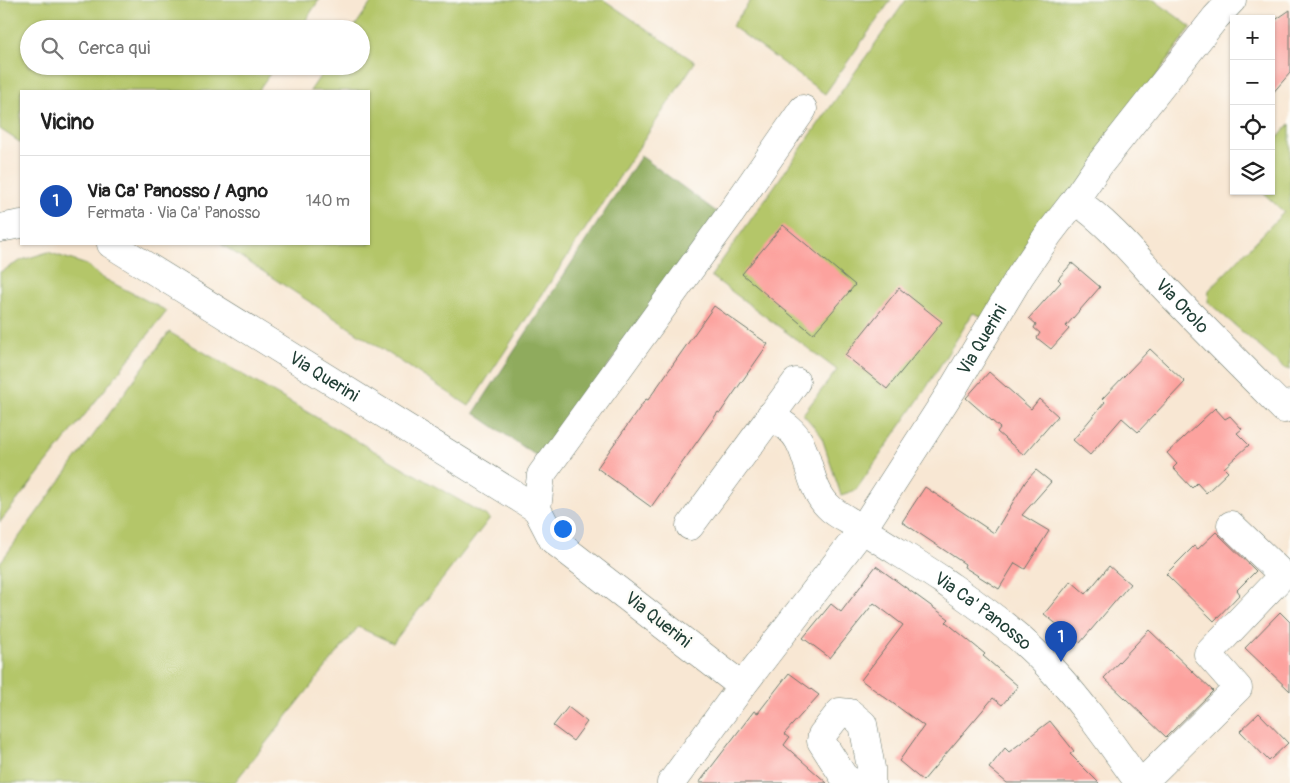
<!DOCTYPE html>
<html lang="it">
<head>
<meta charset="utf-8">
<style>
  :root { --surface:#fff; --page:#f6f6f6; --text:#222; --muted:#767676; --line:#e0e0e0; --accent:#ea580c }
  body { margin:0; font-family:Pangolin,sans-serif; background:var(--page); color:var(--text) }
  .controls { position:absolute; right:15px; top:15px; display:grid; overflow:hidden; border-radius:0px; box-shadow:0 1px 4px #0004 }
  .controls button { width:45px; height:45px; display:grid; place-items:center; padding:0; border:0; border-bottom:1px solid var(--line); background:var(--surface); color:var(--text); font:25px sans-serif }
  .you { position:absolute; left:562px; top:528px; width:18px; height:18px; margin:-12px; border:4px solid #fff; border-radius:50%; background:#1a73e8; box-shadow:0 0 0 8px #1a73e833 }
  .badge { display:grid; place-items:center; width:32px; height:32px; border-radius:50%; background:var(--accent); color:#fff; font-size:16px; font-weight:700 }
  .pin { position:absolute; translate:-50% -41px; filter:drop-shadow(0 1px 2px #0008) }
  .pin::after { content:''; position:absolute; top:26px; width:18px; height:15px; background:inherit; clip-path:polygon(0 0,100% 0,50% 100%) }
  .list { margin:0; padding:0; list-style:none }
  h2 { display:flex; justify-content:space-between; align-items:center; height:65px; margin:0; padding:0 20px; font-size:21px }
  h2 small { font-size:16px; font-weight:400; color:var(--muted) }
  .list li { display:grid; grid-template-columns:32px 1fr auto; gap:15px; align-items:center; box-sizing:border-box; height:90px; padding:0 20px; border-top:1px solid var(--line) }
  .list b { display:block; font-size:19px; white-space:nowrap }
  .list p { margin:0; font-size:16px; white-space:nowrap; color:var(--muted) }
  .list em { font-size:16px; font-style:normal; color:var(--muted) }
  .icon { flex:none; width:28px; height:28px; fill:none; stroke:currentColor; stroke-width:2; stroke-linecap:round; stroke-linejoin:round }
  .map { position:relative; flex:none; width:1290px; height:783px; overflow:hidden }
  .search { position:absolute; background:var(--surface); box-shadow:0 1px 4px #0004; left:20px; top:20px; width:350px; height:55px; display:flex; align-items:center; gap:12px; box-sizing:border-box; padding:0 18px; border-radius:28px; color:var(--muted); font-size:19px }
  .panel { position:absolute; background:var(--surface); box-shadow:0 1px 4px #0004; left:20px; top:90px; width:350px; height:155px; border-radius:0px }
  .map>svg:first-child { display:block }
  .green { fill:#b4c669; stroke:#6a824e }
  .forest { fill:#8fab5d; stroke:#577448 }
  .building { fill:#fca29e }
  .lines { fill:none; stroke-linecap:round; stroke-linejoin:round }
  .minor-casing { stroke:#6b786c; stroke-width:29 }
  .minor { stroke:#fff; stroke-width:28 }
  .labels { text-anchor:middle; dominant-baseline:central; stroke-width:5; stroke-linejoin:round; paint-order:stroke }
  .street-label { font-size:18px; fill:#1f3d34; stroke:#fdfcf7 }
</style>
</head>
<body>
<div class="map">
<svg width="1290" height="783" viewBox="0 0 1290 783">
  <rect width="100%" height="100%" fill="#fdfcf7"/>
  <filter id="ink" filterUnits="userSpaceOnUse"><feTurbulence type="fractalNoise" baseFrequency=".02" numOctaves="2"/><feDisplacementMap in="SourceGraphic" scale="10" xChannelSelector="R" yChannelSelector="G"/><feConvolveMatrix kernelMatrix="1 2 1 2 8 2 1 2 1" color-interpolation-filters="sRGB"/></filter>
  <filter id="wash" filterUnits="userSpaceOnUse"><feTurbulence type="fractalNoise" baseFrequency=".0096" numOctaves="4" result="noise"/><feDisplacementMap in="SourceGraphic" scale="20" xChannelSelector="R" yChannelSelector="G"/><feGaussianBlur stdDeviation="1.12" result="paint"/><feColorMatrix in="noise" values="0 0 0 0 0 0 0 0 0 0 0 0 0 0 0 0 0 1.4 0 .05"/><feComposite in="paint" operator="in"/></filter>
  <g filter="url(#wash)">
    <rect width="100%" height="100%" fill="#f8e7d3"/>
    <!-- green -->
    <g class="green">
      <polygon points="0,0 319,0 300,29 29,29 29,66 275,66 258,91 21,91 21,143 0,129"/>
      <polygon points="373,0 604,0 695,62 469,406 221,244 369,244 369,91 310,91 327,66 361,66 361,29 353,29"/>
      <polygon points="751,0 891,0 825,94 732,26"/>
      <polygon points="906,0 1154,0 1191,27 985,318 973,313 923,393 856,490 841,495 821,435 803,414 837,370 711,276"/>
      <polygon points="1290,124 1290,370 1284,368 1208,302 1209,290 1284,212 1261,191 1271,191 1271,145"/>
      <polygon points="48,252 87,265 101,277 167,311 0,522 0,272 22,260"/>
      <polygon points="169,332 490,518 393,643 358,627 234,783 0,783 0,563"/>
    </g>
    <!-- forest -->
    <polygon class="forest" points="641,156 718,213 541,459 474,413"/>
    <g id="blocks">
      <!-- building -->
      <g class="building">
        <polygon points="1290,10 1290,73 1271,95 1271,23"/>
        <polygon points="783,225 855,285 813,334 742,274"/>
        <polygon points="1072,263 1100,287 1066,326 1069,329 1051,349 1037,338 1040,333 1034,328 1036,324 1029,318 1061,282 1058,279"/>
        <polygon points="899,288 942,322 887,389 845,355"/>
        <polygon points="714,306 768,344 720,413 718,412 651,507 597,468 646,399 648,400"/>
        <polygon points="1150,349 1185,382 1138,432 1122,418 1090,455 1073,440 1105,402 1102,399"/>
        <polygon points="989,372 1031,409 1039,399 1058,416 1024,455 997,432 1000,428 966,398"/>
        <polygon points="1215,408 1225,419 1230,416 1242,429 1237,433 1249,445 1224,468 1228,472 1206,493 1197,483 1192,488 1173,468 1177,464 1167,453"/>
        <polygon points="1036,470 1051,482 1022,515 1049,531 1025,569 1015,563 999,589 964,567 965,564 902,522 925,487 994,533 1026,481"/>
        <polygon points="1216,532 1256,571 1237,590 1240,594 1214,621 1166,574 1194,546 1198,549"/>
        <polygon points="876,566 949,619 946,622 985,654 983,656 1018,686 1002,705 993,698 923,781 899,761 924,726 861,680 903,625 874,603 830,658 803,638 831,604 841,612"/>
        <polygon points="1109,566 1130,584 1080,643 1044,614 1071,581 1086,594"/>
        <polygon points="1280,612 1290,622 1290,691 1245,648"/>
        <polygon points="1149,630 1213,691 1166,737 1104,678"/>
        <polygon points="789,673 819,695 784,734 789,738 784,745 827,783 699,783 754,711 758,713"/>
        <polygon points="568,707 587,722 573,741 553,726"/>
        <polygon points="1259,713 1288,743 1269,761 1240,731"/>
        <polygon points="1050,721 1074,751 1070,754 1099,783 1007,783 989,768 1005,748 1009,752"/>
      </g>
    </g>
  </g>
  <g filter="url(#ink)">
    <use href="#blocks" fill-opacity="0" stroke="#6b786c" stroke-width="1"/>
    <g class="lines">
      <defs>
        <g id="minor">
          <path id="s1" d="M 1075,200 C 1110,224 1137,258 1165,288 C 1204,329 1244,369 1284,409 L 1290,404"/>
          <polyline points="0,228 21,224"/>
          <path id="s2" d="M 111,244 L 537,509"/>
          <path id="s3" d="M 770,416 C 781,423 793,429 799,441 C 811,463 810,491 831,509 C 838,515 848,520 856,525 C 884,544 914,561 942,580 C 980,607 1020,634 1051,669 C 1084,704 1111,744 1139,783"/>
          <polyline points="690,526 796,382"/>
          <polyline points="742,686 553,540 537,509 541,475 731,213 803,109"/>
          <path id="s4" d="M 671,783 L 742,686 L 862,530 L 952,390 L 1020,276 L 1048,235 L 1075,200 L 1099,165 L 1216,17 L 1232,0"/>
          <polyline points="853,783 844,777 821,741 822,735 840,712 850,713 863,724 871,768 871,783"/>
          <polyline points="1142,783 1238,688 1208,654 1283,575 1231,525"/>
        </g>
      </defs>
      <!-- minor casing -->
      <use href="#minor" class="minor-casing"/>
      <!-- minor -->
      <use href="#minor" class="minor"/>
    </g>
  </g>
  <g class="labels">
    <!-- street labels -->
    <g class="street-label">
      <text stroke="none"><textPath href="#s1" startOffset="151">Via Orolo</textPath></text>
      <text stroke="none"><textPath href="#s4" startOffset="542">Via Querini</textPath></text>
      <text stroke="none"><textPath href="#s2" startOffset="251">Via Querini</textPath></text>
      <text stroke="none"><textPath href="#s3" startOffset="298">Via Ca' Panosso</textPath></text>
      <text transform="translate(658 620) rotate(38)">Via Querini</text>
    </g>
  </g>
</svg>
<div class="controls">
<button>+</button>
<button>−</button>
<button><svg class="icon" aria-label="locate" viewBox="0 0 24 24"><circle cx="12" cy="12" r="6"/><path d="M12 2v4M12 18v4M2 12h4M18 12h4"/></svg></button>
<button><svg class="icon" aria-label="layers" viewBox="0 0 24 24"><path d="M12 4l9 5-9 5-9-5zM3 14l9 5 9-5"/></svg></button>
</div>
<div class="you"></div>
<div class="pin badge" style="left:1061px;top:662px;background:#1a4fb4">1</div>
<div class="search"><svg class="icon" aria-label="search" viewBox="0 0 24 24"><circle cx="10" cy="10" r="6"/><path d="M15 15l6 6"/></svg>Cerca qui</div>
<section class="panel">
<h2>Vicino<small></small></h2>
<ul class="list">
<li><span class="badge" style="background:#1a4fb4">1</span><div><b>Via Ca' Panosso / Agno</b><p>Fermata · Via Ca' Panosso</p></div><em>140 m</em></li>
</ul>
</section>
</div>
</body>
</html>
